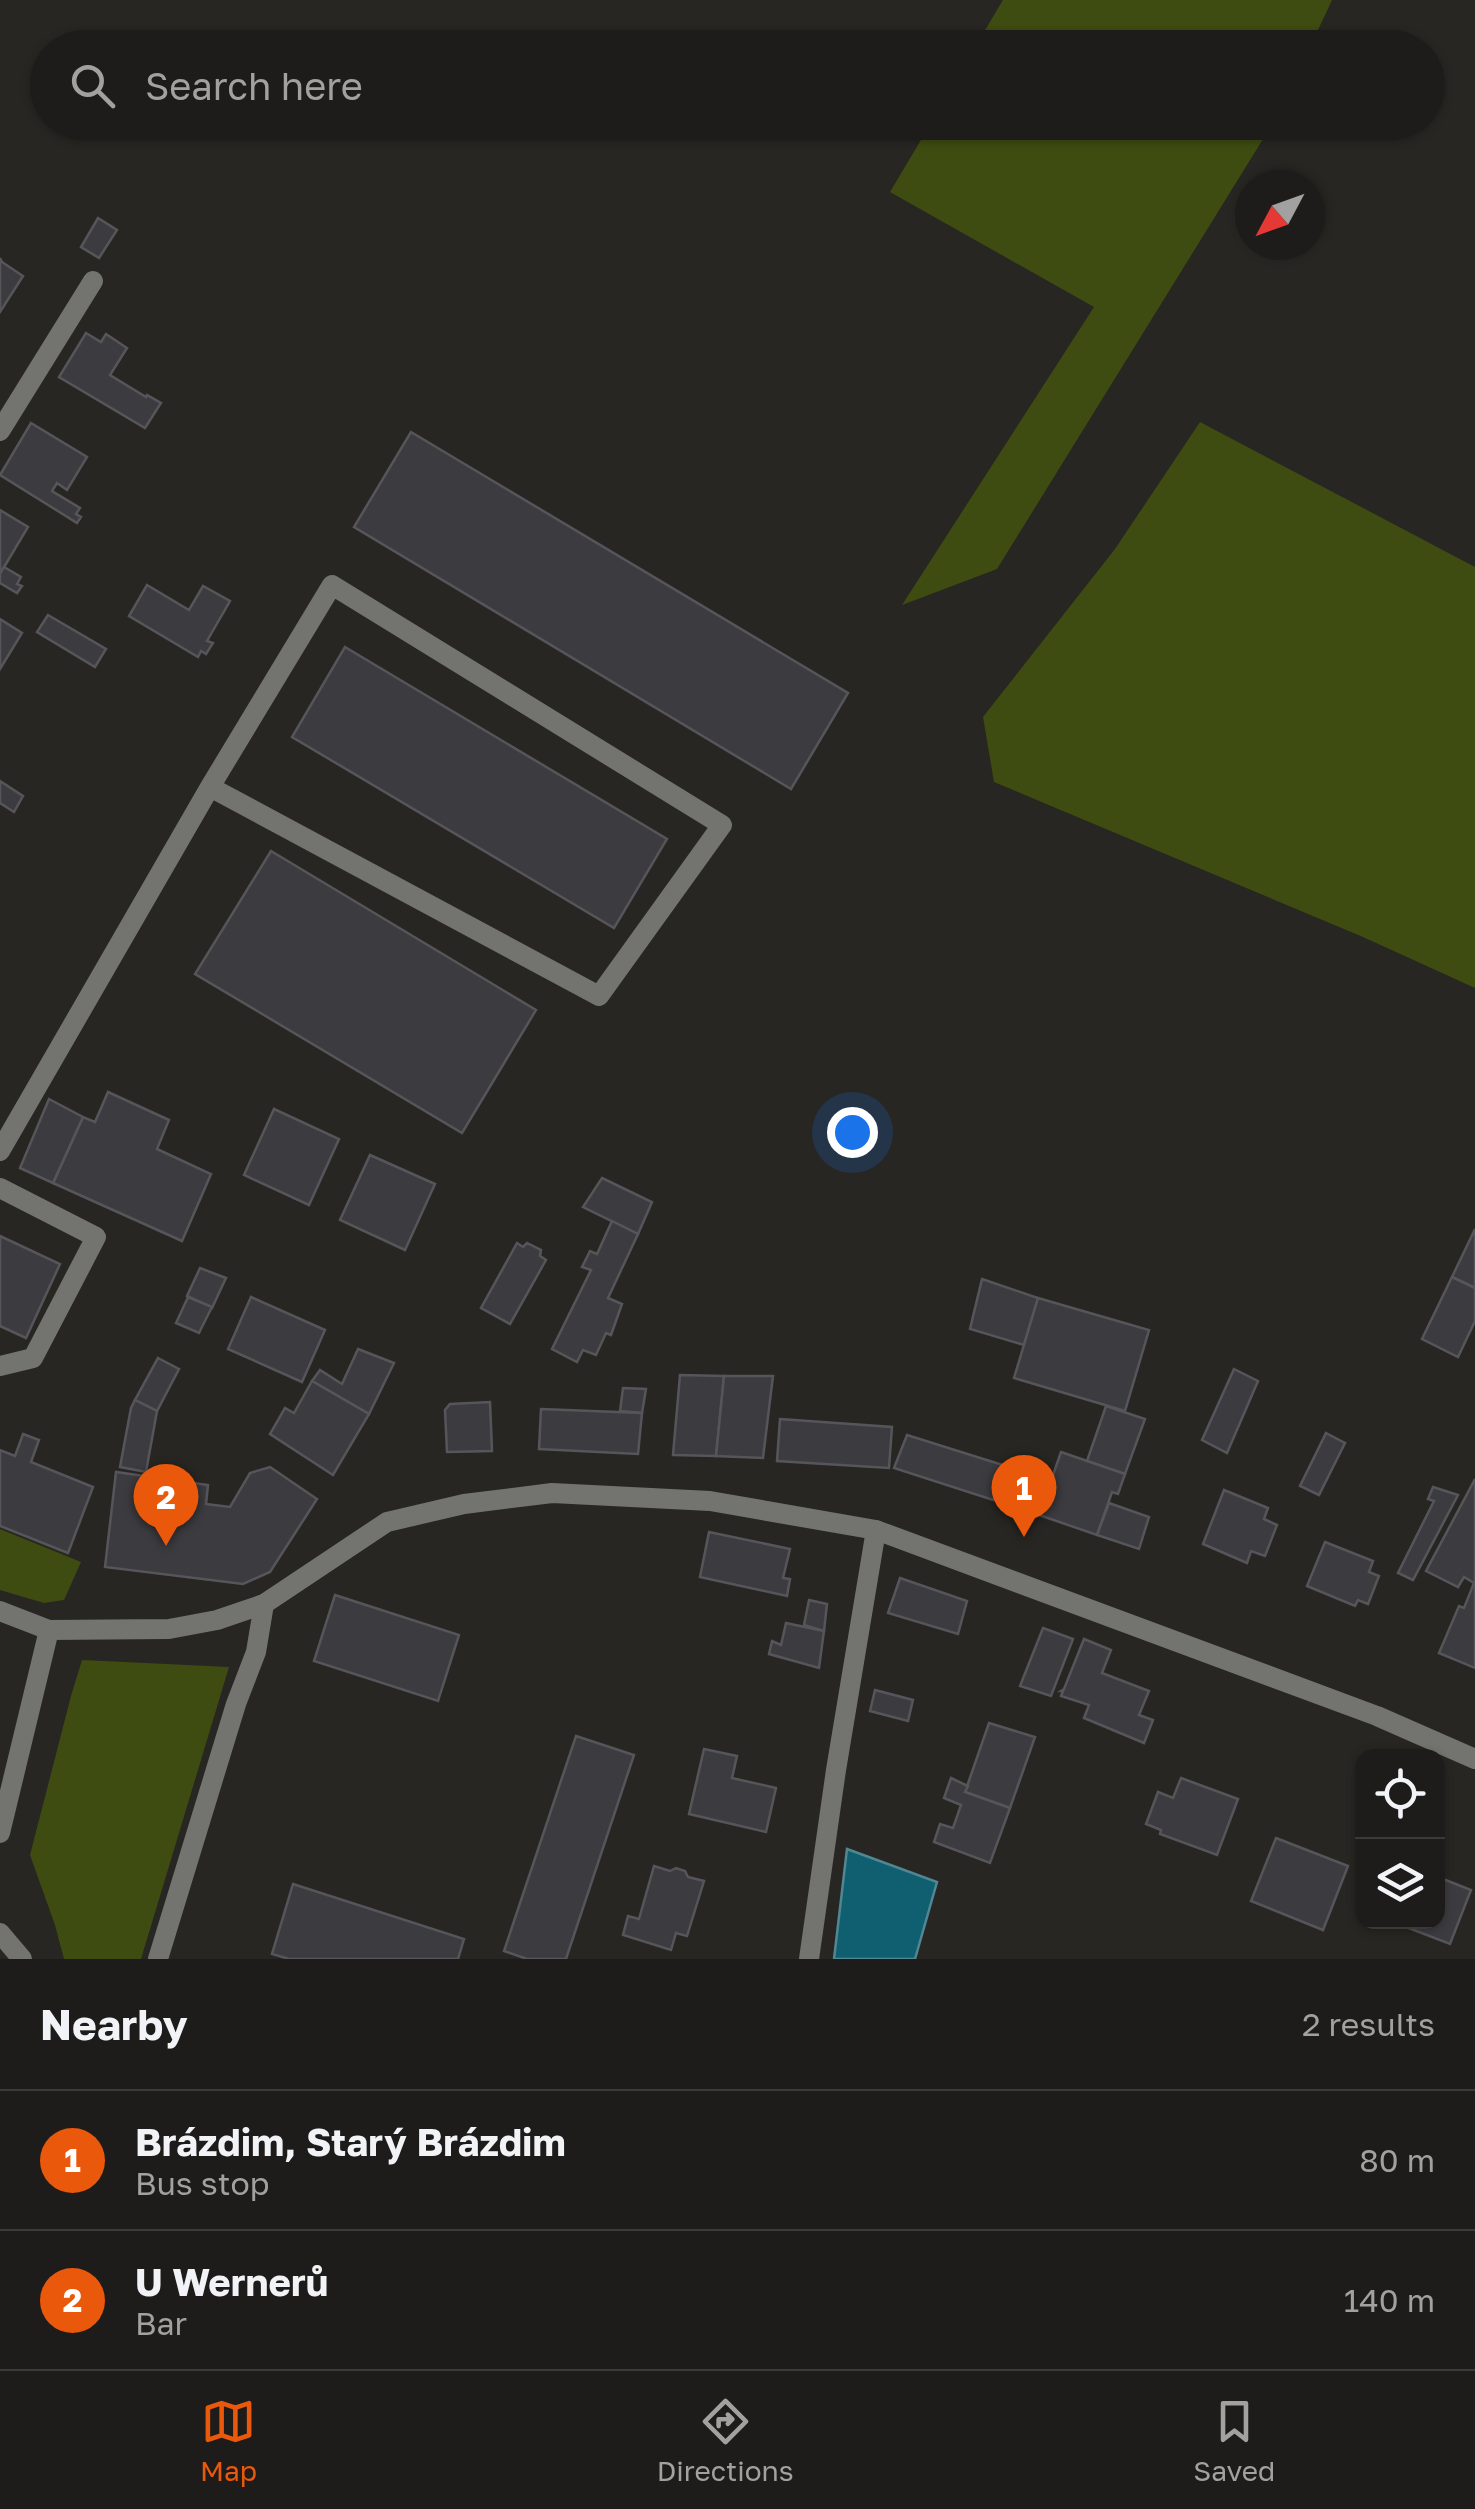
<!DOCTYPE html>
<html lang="en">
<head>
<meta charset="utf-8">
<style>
  :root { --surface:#1e1c1a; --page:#262523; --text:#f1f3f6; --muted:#a1a1a2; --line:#3c3a39; --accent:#ea580c }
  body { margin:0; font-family:"Golos Text",sans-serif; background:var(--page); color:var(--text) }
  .controls { position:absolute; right:30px; bottom:30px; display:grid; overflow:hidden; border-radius:20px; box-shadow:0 2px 8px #0004 }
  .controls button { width:90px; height:90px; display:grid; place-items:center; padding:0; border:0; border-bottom:2px solid var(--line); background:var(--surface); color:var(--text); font:50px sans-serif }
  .compass { position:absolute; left:1235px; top:170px; width:90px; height:90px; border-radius:50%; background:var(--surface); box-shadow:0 2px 8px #0004; rotate:229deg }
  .you { position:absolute; left:852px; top:1132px; width:35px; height:35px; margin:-25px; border:8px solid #fff; border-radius:50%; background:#1a73e8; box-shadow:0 0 0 15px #1a73e833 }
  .badge { display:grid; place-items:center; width:65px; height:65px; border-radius:50%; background:var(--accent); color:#fff; font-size:32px; font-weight:700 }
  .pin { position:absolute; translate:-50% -82px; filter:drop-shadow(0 2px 5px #0008) }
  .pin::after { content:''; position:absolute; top:52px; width:35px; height:30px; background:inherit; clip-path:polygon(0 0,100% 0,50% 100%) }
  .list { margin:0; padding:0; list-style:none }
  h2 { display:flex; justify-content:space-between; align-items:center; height:130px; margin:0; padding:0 40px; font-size:42px }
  h2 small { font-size:32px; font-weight:400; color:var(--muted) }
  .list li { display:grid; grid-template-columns:65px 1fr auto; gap:30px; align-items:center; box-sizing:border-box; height:140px; padding:0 40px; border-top:2px solid var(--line) }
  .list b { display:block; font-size:38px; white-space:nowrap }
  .list p { margin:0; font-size:32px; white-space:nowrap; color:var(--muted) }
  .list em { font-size:32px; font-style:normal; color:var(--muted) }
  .icon { flex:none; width:55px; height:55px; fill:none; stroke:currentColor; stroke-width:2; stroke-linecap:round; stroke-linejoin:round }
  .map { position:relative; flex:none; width:1475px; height:1959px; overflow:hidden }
  .search { position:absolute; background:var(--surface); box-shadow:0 2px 8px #0004; left:30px; right:30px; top:30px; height:110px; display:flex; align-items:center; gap:25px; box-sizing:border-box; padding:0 35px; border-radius:55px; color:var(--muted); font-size:38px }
  .sheet { height:410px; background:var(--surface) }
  nav { display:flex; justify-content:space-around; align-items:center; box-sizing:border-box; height:140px; border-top:2px solid var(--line); background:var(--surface); font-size:28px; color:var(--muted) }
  nav a { display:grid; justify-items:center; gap:5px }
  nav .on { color:var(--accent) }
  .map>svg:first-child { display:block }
  .green { fill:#3e4c11 }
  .water { fill:#0f5f71; stroke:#4f8793; stroke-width:2.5 }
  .building { fill:#3c3c40; stroke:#56555a; stroke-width:2.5 }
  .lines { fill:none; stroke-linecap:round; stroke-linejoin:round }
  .service { stroke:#737370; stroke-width:20 }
  .minor { stroke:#737370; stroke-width:20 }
  .tertiary { stroke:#737370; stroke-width:20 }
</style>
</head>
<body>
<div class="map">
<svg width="1475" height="1959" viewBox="0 0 1475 1959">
  <rect width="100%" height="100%" fill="#282622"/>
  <!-- green -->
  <g class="green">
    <polygon points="1003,0 1332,0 1310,47 975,47"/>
    <polygon points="931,123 1273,123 997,569 902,605 1094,307 890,192"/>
    <polygon points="1200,422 1475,567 1475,988 1363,937 994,782 983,717 1115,549"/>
    <polygon points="0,1529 81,1562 64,1600 44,1603 0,1590"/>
    <polygon points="82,1660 229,1667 141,1959 64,1959 55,1925 30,1855 71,1696"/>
  </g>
  <!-- water -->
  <polygon class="water" points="847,1849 937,1882 915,1959 834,1959"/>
  <!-- building -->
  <g class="building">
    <polygon points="98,218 117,230 99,258 81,247"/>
    <polygon points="0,258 2,262 23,276 0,312"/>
    <polygon points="86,333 101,342 106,334 127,348 110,375 146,397 147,395 161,403 145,428 59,377"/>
    <polygon points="31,423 87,457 67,490 57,483 52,491 80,508 76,514 81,517 77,523 0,475"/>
    <polygon points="411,432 848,693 791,789 354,527"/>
    <polygon points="0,510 28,527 0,574"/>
    <polygon points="4,567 21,577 17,584 22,586 17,593 0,583 0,574"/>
    <polygon points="147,585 189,610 203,586 230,601 207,641 213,643 206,654 201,651 198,657 129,616"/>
    <polygon points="48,615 106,649 95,667 37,632"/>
    <polygon points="0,619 22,633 0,669"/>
    <polygon points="345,647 667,839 614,928 292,737"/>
    <polygon points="0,781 23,796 14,812 0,803"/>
    <polygon points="271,851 536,1010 462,1133 195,974"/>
    <polygon points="108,1092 169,1120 157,1149 211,1174 182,1241 53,1183 83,1117 95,1122"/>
    <polygon points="49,1099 83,1117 53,1183 20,1168"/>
    <polygon points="274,1109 339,1139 309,1205 244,1175"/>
    <polygon points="370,1155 435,1184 405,1250 340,1220"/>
    <polygon points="602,1178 652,1202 638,1234 583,1207"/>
    <polygon points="612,1221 638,1234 608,1298 622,1304 611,1335 606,1333 596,1355 583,1350 577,1362 552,1349 591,1270 582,1267 590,1251 597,1254"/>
    <polygon points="1475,1229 1475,1288 1452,1277"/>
    <polygon points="0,1236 60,1264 26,1338 0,1326"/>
    <polygon points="517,1243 523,1247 527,1243 541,1250 540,1256 546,1260 510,1324 481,1308"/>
    <polygon points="200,1268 226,1278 212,1308 187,1296"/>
    <polygon points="1452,1277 1475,1288 1475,1321 1458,1357 1422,1339"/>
    <polygon points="982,1279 1038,1298 1024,1345 970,1329"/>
    <polygon points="188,1297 212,1307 199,1333 176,1323"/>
    <polygon points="251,1297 325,1330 302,1382 228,1349"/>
    <polygon points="1038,1298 1149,1330 1125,1411 1014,1378"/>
    <polygon points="358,1349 394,1363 369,1414 312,1381 320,1370 342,1384"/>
    <polygon points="158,1358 179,1369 157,1411 135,1400"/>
    <polygon points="1234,1369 1258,1381 1227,1453 1202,1440"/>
    <polygon points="680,1375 724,1376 716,1456 673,1455"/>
    <polygon points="724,1376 773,1376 763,1458 716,1456"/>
    <polygon points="312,1381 369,1414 333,1475 270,1434 285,1408 294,1413"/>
    <polygon points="623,1388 646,1389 642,1413 620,1411"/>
    <polygon points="135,1400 157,1411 146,1472 120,1467 131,1408"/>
    <polygon points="490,1402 492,1451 447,1452 445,1410 450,1404"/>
    <polygon points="1106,1406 1145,1419 1125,1474 1087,1461"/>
    <polygon points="541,1409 642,1413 638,1454 539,1449"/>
    <polygon points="780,1419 892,1427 889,1468 777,1461"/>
    <polygon points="1326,1433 1345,1443 1319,1495 1300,1486"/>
    <polygon points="23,1434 39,1440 31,1462 93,1487 68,1553 0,1526 0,1450 15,1456"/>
    <polygon points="907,1435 1006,1466 993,1500 894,1468"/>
    <polygon points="1061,1452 1125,1474 1118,1494 1112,1492 1097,1535 1039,1515"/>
    <polygon points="270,1467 317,1499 270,1572 243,1584 105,1567 116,1472 208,1485 206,1504 230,1507 250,1473"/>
    <polygon points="1475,1479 1475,1668 1439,1653 1459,1606 1464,1608 1474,1583 1464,1577 1458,1587 1426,1571"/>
    <polygon points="1433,1487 1458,1495 1413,1580 1398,1573 1434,1501 1428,1499"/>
    <polygon points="1224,1490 1268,1508 1264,1519 1277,1525 1265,1556 1251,1551 1247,1563 1203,1544"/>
    <polygon points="1109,1503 1149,1517 1139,1549 1097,1535"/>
    <polygon points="709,1532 790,1549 783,1578 790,1579 787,1596 700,1577"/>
    <polygon points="1325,1542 1373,1561 1369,1572 1379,1576 1368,1604 1358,1600 1355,1606 1307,1586"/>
    <polygon points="900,1578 967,1601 958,1634 888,1613"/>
    <polygon points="335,1595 459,1635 438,1701 314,1661"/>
    <polygon points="809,1600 827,1604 824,1631 804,1625"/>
    <polygon points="786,1623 824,1631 819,1668 769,1654 772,1641 781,1645"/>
    <polygon points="1043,1628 1073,1639 1051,1696 1020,1686"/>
    <polygon points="1084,1639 1111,1650 1102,1673 1149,1691 1139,1715 1153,1720 1144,1743 1084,1718 1089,1705 1061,1696 1063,1691 1061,1691 1064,1689"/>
    <polygon points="875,1690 913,1700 908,1721 870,1711"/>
    <polygon points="989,1723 1035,1737 1010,1808 965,1792"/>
    <polygon points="576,1736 634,1755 566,1959 527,1959 504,1951"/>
    <polygon points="704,1749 737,1756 732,1778 776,1788 766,1832 689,1814"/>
    <polygon points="951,1778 968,1786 965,1792 1010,1808 990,1863 934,1842 940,1824 953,1828 961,1805 944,1798"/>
    <polygon points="1181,1778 1238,1799 1217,1855 1160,1834 1161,1830 1146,1824 1158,1792 1173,1798"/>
    <polygon points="1276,1838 1348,1866 1323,1930 1251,1901"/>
    <polygon points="654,1866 670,1871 676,1868 685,1871 688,1877 704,1881 687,1936 676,1933 671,1950 623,1935 628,1916 639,1919"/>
    <polygon points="1438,1877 1471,1890 1450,1944 1393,1922 1438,1922"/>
    <polygon points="293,1884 464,1939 458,1959 289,1959 272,1954"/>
  </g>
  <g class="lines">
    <!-- service -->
    <g class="service">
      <polyline points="0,1151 210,787 332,585 722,825 599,996 210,787"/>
      <polyline points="0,1188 96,1237 33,1358 0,1366"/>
    </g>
    <!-- minor -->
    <g class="minor">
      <polyline points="0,431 93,281"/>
      <polyline points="0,1833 49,1630"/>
      <polyline points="0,1933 22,1959"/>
      <polyline points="158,1959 236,1704 256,1652 264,1604"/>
      <polyline points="809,1959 836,1770 876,1530"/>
    </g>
    <!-- tertiary -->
    <polyline class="tertiary" points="0,1611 49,1630 169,1629 217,1620 264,1604 387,1522 464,1504 552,1493 710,1501 876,1530 1377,1716 1475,1759"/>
  </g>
</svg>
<div class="controls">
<button><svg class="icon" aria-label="locate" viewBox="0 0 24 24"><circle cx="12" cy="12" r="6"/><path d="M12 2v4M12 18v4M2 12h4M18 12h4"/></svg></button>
<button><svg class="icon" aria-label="layers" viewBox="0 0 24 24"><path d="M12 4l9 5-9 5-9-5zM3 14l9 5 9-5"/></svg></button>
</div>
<svg class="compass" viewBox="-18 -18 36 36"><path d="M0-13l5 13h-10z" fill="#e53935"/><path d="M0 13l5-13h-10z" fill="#a1a1a2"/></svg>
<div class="you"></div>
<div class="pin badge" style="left:1024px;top:1537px">1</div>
<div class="pin badge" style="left:166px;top:1546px">2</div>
<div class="search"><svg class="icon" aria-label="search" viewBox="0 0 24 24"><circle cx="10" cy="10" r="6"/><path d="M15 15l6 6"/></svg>Search here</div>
</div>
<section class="sheet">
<h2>Nearby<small>2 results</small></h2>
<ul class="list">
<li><span class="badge">1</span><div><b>Brázdim, Starý Brázdim</b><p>Bus stop</p></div><em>80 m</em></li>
<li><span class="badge">2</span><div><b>U Wernerů</b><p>Bar</p></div><em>140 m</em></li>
</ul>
</section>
<nav>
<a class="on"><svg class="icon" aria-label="map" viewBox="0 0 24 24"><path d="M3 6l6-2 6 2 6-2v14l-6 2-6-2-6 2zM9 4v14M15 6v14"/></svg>Map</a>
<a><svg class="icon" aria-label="directions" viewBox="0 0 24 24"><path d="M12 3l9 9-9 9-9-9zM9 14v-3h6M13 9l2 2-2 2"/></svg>Directions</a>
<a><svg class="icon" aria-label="saved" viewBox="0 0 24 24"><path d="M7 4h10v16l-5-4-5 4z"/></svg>Saved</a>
</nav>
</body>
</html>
